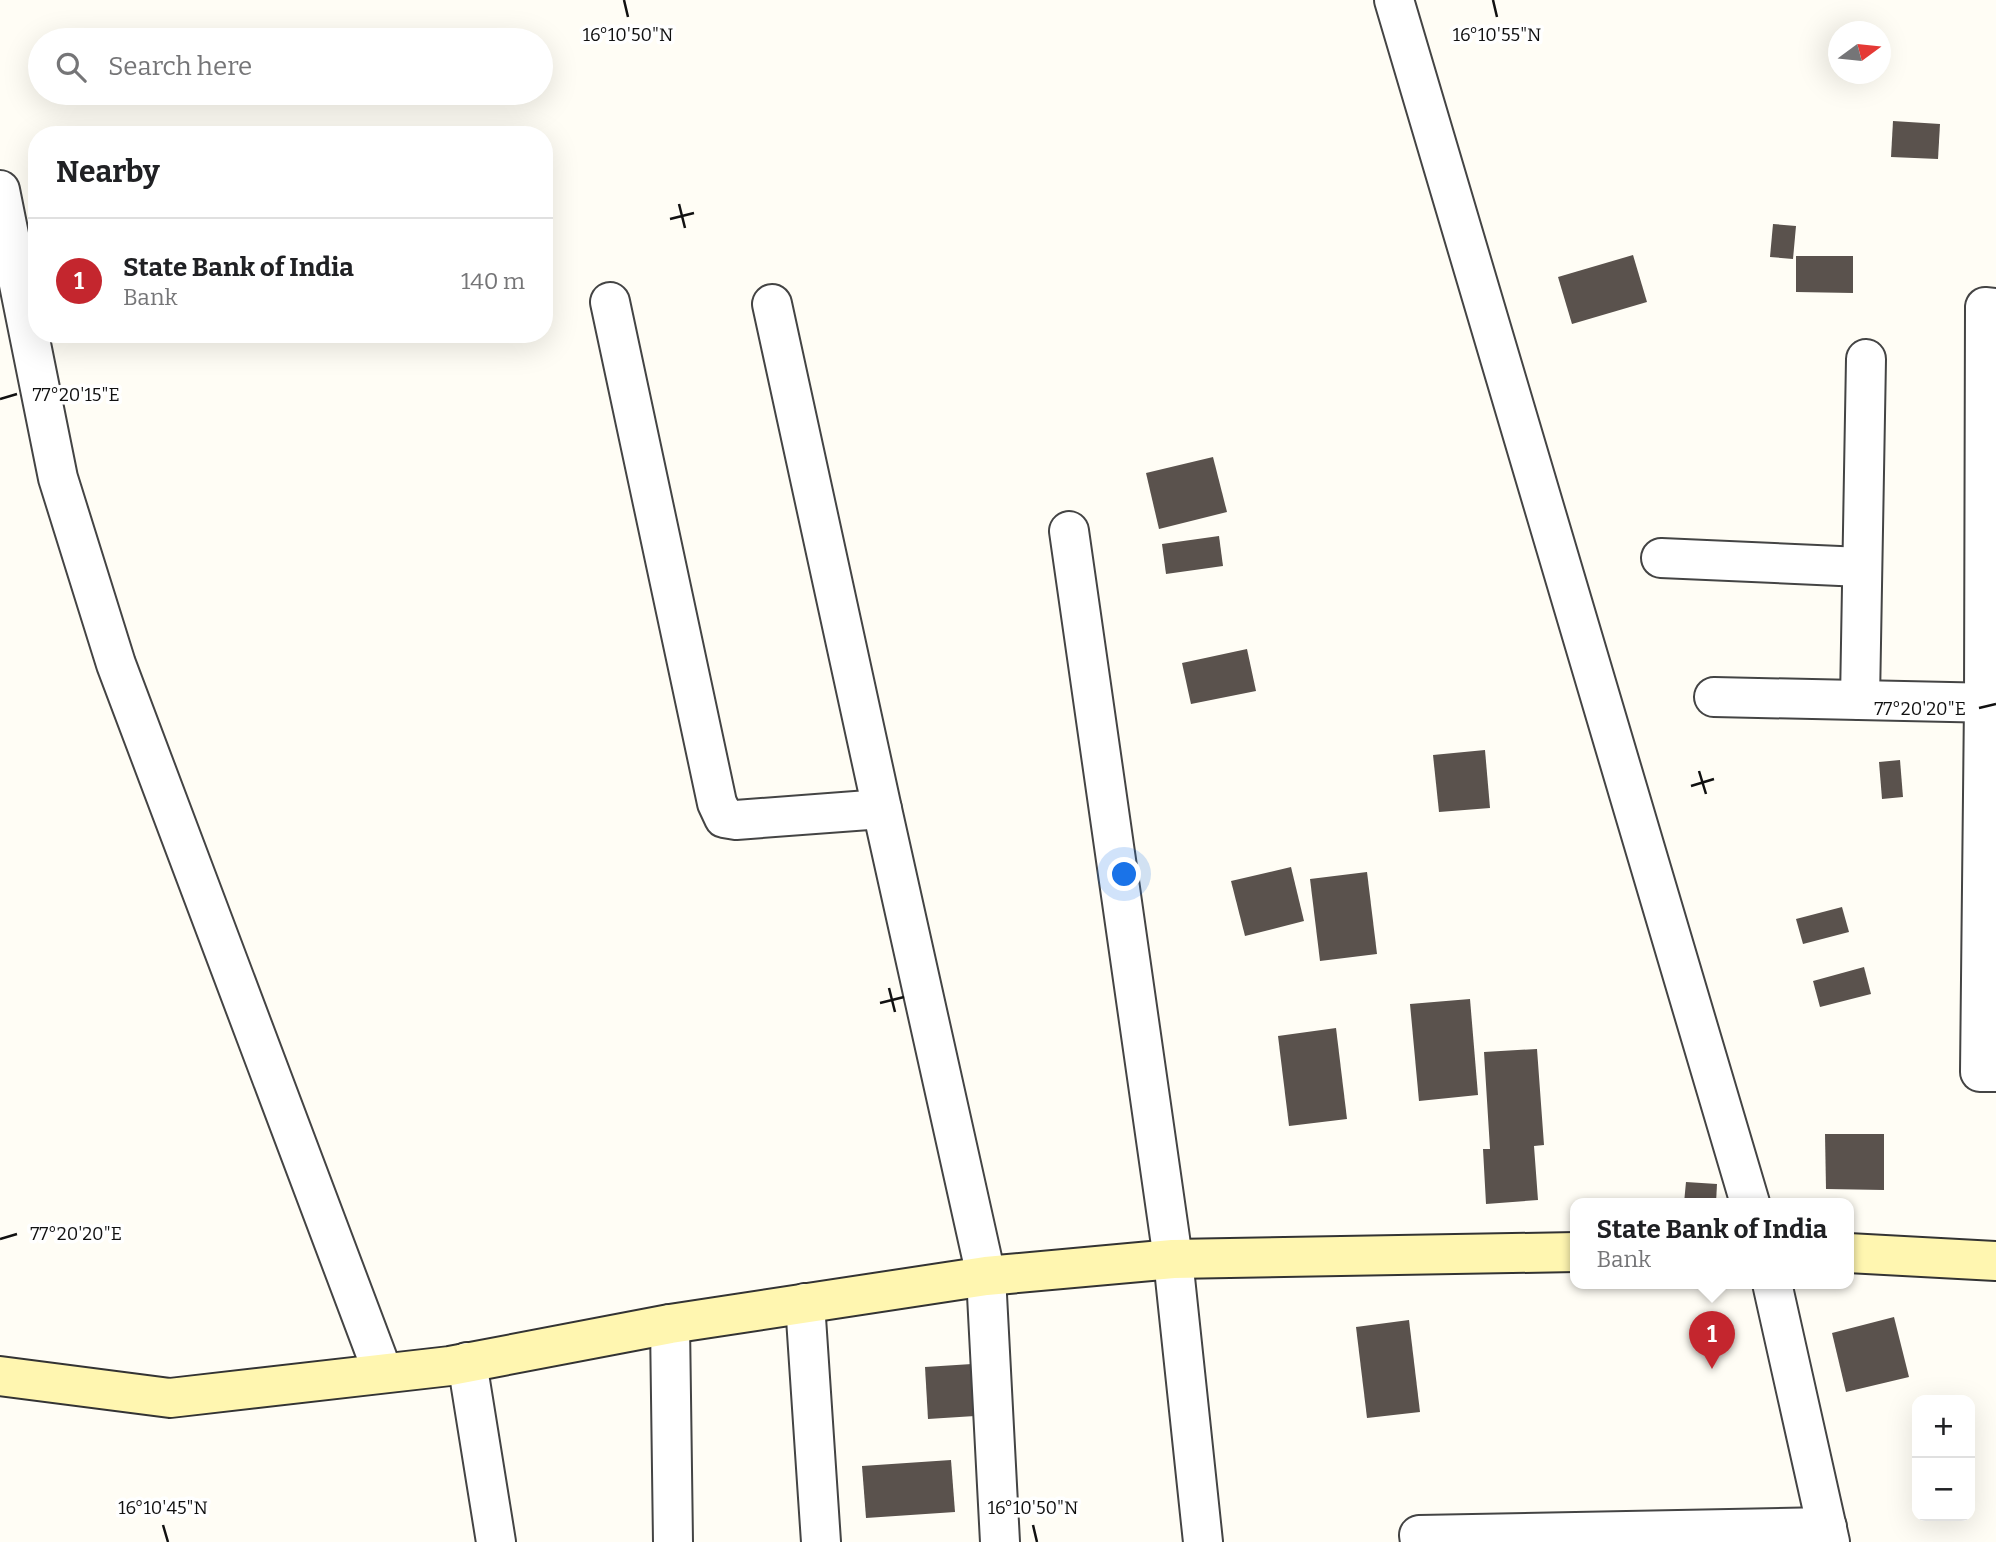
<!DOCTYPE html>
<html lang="en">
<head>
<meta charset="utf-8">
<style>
  :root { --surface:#fff; --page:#f2f2f2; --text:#202124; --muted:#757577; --line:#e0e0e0; --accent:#c4262e }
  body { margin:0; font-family:Bitter,serif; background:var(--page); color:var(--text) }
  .controls { position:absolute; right:21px; bottom:21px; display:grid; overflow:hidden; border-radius:14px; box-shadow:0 7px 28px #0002 }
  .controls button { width:63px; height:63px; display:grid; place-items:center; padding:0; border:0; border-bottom:2px solid var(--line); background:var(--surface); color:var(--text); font:35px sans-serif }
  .compass { position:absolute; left:1828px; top:21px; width:63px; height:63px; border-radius:50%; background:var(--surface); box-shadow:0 7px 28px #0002; rotate:75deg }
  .you { position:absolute; left:1125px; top:875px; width:24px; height:24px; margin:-18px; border:5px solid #fff; border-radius:50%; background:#1a73e8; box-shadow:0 0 0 10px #1a73e833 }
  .badge { display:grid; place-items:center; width:46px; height:46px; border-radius:50%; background:var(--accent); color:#fff; font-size:23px; font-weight:700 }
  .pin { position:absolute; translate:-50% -58px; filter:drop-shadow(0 2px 4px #0008) }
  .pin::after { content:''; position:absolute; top:37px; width:24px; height:21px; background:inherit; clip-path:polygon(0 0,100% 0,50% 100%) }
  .popup { position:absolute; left:1570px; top:1198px; width:284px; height:91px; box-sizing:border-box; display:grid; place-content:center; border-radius:14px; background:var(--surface); filter:drop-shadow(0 2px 5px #0005); font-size:23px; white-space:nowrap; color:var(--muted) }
  .popup b { font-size:26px; color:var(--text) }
  .popup::after { content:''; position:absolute; left:50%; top:100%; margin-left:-14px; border:14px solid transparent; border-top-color:var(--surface) }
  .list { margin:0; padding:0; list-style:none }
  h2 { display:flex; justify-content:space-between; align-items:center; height:91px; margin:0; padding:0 28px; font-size:30px }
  h2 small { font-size:23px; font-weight:400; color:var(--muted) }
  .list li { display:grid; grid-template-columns:46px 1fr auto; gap:21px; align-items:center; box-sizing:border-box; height:126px; padding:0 28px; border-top:2px solid var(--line) }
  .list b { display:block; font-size:26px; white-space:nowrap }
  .list p { margin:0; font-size:23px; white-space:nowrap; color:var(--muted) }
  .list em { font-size:23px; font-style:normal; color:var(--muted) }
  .icon { flex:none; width:38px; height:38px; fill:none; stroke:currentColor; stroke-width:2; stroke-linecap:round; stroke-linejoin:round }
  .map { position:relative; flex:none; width:1996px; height:1542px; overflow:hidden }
  .search { position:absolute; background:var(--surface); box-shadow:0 7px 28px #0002; left:28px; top:28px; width:525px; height:77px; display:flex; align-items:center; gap:18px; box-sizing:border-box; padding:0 24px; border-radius:38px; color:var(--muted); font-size:26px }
  .panel { position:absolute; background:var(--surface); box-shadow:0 7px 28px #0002; left:28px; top:126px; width:525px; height:217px; border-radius:28px }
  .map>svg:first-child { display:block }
  .building { fill:#5a524d }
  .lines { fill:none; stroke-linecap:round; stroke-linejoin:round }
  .minor-casing { stroke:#444; stroke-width:42 }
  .secondary-casing { stroke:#333; stroke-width:42 }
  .minor { stroke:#fff; stroke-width:38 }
  .secondary { stroke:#fff6b0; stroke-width:38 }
  .ticks { fill:none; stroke:#111; stroke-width:2.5 }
  .ticks-label { font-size:18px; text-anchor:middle; fill:#111; stroke:#fff; stroke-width:7; stroke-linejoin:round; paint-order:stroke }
</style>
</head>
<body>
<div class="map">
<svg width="1996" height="1542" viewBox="0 0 1996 1542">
  <rect width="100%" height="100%" fill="#fffdf5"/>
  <!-- building -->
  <g class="building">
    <polygon points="1893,121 1940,124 1938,159 1891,157"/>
    <polygon points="1773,224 1796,226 1793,259 1770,257"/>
    <polygon points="1633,255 1647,302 1572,324 1558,277"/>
    <polygon points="1796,256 1853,256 1853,293 1796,292"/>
    <polygon points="1213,457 1227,512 1159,529 1146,473"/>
    <polygon points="1219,536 1223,566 1166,574 1162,544"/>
    <polygon points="1247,649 1256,691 1191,704 1182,663"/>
    <polygon points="1485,750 1490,808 1439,812 1433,755"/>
    <polygon points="1900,760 1903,797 1882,799 1879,762"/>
    <polygon points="1291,867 1304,921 1245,936 1231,881"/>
    <polygon points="1367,872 1377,954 1320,961 1310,879"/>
    <polygon points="1842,907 1849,932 1803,944 1796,919"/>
    <polygon points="1864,967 1871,994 1820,1007 1813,981"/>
    <polygon points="1470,999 1478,1095 1419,1101 1410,1004"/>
    <polygon points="1336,1028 1347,1119 1289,1126 1278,1036"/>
    <polygon points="1537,1049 1544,1145 1534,1146 1538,1200 1486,1204 1483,1149 1490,1149 1484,1052"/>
    <polygon points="1825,1134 1884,1134 1884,1190 1826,1189"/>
    <polygon points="1686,1182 1717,1184 1716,1203 1684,1203"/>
    <polygon points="1894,1317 1909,1377 1846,1392 1832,1333"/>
    <polygon points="1409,1320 1420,1412 1367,1418 1356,1327"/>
    <polygon points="972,1364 975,1416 928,1419 925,1367"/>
    <polygon points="951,1460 955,1512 866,1518 862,1466"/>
  </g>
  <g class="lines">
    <defs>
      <g id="minor">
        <polyline points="1394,0 1750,1203"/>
        <polyline points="0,190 58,478 116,664 383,1373"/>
        <polyline points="610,302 717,803 724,818 736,820 882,809"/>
        <polyline points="772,304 882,809 986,1276 1000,1542"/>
        <polyline points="1996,308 1985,307 1984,703 1980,1072 1996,1072"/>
        <polyline points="1069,531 1173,1259 1203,1542"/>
        <polyline points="1661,558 1862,567"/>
        <polyline points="1714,697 1996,703"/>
        <polyline points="1860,700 1866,359"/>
        <polyline points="1772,1283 1830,1542"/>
        <polyline points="805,1303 821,1542"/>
        <polyline points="670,1324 673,1542"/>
        <polyline points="467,1362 496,1542"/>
        <polyline points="1420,1542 1419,1535 1827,1527"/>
      </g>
      <g id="secondary">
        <polyline points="1848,1253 1996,1261"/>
        <polyline points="0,1376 170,1398 450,1366 670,1324 986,1276 1173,1259 1576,1252"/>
      </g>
    </defs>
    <!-- minor casing -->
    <use href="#minor" class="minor-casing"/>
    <!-- secondary casing -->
    <use href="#secondary" class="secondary-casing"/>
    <!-- minor -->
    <use href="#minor" class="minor"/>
    <!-- secondary -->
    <use href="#secondary" class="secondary"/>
  </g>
  <!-- ticks -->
  <path class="ticks" d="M 624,0 L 628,17M 1493,0 L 1497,17M 679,204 L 685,228M 670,219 L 694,213M 0,399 L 17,394M 1979,708 L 1996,704M 1699,771 L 1706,794M 1691,786 L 1714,779M 889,988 L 895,1012M 880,1003 L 904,997M 0,1239 L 17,1234M 163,1525 L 168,1542M 1033,1525 L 1037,1542"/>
  <g class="ticks-label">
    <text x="628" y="41">16°10'50"N</text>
    <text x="1497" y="41">16°10'55"N</text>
    <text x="76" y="401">77°20'15"E</text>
    <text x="1920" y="715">77°20'20"E</text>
    <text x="76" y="1240">77°20'20"E</text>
    <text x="163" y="1514">16°10'45"N</text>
    <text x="1033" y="1514">16°10'50"N</text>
  </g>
</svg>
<div class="controls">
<button>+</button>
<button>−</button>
</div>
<svg class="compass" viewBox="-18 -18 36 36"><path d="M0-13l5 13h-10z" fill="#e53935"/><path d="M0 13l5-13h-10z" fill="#757577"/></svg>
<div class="you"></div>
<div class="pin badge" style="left:1712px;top:1369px">1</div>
<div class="popup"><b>State Bank of India</b>Bank</div>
<div class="search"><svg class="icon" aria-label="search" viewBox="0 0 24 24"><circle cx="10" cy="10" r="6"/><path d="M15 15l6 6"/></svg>Search here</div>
<section class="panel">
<h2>Nearby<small></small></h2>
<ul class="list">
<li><span class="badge">1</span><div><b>State Bank of India</b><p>Bank</p></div><em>140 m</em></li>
</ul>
</section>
</div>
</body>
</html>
